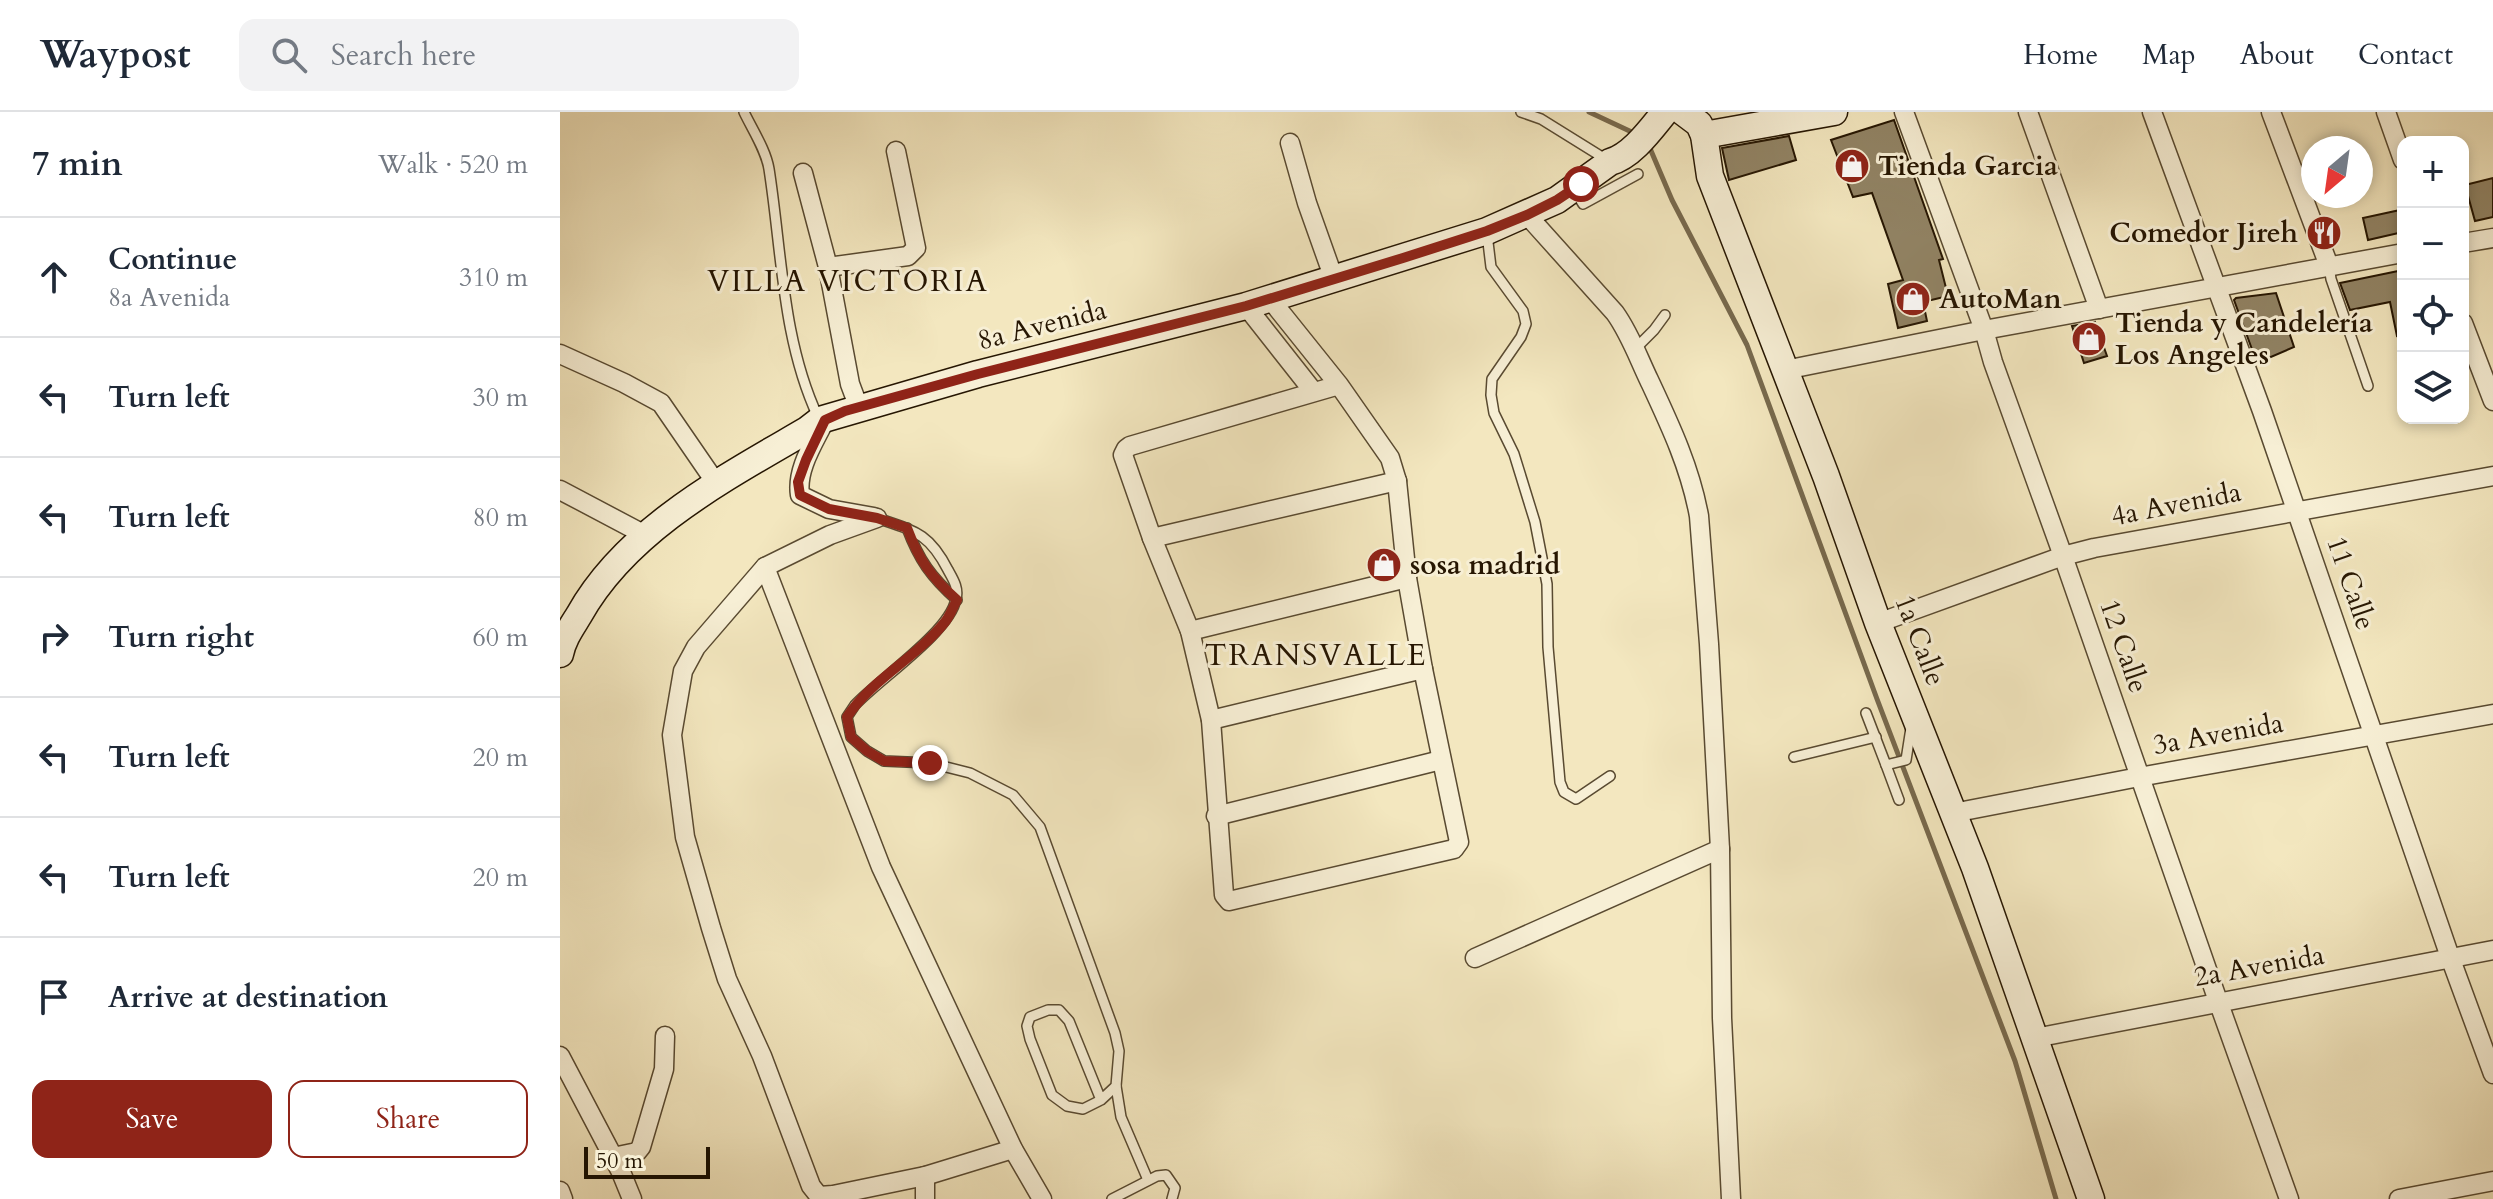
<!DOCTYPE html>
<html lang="en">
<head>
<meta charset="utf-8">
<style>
  :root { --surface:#fff; --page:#f2f2f3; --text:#1f2937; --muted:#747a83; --line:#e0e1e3; --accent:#8f2418 }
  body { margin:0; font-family:Cardo,serif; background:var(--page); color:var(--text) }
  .controls { position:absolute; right:24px; top:24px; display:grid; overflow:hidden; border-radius:16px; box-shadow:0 4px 12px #0003 }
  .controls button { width:72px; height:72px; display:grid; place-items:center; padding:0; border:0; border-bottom:2px solid var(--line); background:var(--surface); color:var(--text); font:40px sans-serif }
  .compass { position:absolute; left:1741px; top:24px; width:72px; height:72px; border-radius:50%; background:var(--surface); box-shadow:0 4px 12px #0003; rotate:209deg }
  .scale { position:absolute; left:24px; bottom:20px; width:126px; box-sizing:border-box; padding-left:8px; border:4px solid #261602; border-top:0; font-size:22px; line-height:28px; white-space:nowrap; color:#261602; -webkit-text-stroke:6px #f7efd5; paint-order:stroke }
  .stop { position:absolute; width:24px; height:24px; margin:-18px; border:6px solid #8f2418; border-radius:50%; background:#fff }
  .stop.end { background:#8f2418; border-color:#fff; box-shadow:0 2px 8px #0008 }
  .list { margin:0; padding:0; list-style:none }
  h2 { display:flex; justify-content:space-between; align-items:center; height:104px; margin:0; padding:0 32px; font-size:34px }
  h2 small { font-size:26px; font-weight:400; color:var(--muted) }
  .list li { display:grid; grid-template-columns:52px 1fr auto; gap:24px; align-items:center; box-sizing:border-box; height:120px; padding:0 32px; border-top:2px solid var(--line) }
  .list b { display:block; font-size:30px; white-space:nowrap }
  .list p { margin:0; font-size:26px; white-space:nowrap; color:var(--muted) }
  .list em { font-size:26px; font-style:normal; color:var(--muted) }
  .actions { display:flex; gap:16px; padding:24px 32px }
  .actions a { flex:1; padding:18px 0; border:2px solid var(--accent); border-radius:16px; text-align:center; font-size:28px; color:var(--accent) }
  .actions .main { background:var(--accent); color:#fff }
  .icon { flex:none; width:44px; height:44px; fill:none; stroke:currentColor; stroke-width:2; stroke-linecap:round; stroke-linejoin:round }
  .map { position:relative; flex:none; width:1933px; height:1087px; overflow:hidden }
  header { display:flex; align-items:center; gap:48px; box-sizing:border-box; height:112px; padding:0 40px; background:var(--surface); border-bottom:2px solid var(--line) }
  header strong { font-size:38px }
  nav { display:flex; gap:44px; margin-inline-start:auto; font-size:28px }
  .search { width:560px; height:72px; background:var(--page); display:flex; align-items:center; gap:20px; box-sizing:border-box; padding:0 28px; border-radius:16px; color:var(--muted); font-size:30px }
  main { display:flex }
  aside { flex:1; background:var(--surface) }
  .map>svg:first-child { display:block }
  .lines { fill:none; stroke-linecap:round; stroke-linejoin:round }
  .stream { stroke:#77694d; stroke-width:5 }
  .building { fill:#918364; stroke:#261602; stroke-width:2 }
  .lane-casing { stroke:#594a31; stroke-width:12 }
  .street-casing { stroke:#594a31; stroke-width:21 }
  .secondary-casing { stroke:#261602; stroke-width:29 }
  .lane { stroke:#f7efd5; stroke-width:9 }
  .street { stroke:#f7efd5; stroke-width:18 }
  .secondary { stroke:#f7efd5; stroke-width:26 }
  .route { stroke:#8f2418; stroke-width:10 }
  .labels { text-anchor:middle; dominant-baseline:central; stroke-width:6; stroke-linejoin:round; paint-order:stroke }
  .poi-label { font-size:28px; font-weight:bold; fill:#261602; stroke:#f7efd5; text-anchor:start }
  .street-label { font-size:28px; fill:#261602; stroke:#f7efd5 }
  .neighbourhood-label { font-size:30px; letter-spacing:2px; fill:#261602; stroke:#f7efd5 }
</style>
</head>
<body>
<header>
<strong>Waypost</strong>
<div class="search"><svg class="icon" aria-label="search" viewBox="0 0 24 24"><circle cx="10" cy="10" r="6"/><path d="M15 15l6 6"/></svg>Search here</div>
<nav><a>Home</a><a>Map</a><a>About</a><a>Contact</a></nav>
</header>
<main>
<aside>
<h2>7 min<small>Walk · 520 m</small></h2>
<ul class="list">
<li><svg class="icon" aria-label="ahead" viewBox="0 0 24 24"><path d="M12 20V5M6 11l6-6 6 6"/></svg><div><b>Continue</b><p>8a Avenida</p></div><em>310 m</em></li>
<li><svg class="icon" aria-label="left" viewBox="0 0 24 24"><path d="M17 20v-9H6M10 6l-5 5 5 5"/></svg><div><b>Turn left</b></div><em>30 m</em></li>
<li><svg class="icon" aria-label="left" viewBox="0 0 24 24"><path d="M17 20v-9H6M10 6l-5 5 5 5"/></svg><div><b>Turn left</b></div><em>80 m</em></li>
<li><svg class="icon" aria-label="right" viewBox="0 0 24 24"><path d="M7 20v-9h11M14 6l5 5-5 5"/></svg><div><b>Turn right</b></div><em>60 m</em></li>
<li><svg class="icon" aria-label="left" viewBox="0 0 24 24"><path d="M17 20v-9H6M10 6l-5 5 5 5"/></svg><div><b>Turn left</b></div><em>20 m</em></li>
<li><svg class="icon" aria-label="left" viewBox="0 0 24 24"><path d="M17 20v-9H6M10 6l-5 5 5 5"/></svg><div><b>Turn left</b></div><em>20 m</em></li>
<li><svg class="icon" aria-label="arrive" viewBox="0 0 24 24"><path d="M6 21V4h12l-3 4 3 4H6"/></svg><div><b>Arrive at destination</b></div></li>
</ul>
<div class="actions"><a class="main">Save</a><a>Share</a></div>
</aside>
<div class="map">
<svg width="1933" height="1087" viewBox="0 0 1933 1087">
  <rect width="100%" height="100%" fill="#f3e7bf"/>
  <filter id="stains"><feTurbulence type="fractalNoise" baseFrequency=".0025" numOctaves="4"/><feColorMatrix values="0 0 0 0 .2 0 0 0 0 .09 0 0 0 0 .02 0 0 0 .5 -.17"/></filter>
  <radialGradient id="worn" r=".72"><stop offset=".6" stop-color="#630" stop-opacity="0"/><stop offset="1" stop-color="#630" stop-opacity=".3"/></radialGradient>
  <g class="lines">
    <!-- stream -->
    <g class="stream">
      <polyline points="1029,0 1076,22"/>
      <polyline points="1089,34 1112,88 1187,233 1317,587 1455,949 1496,1087"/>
    </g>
  </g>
  <!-- building -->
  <g class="building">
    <polygon points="1334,8 1383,147 1379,148 1388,184 1363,190 1367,209 1338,216 1328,172 1343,168 1312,81 1293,85 1271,28"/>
    <polygon points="1229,24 1236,48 1169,68 1162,36"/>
    <polygon points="1933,66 1933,105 1915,109 1905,73"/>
    <polygon points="1840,98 1843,120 1808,128 1803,106"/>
    <polygon points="1843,158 1843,223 1837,224 1830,190 1790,198 1780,171"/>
    <polygon points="1716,181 1734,235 1697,251 1674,188 1676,186"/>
    <polygon points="1535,210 1547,244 1524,251 1512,214"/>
  </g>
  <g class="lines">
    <defs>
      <g id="lane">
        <path d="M 184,0 C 192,17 206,38 209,57 C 222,140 222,228 258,305"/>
        <polyline points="961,0 981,7 1047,48"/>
        <polyline points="1015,79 1023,92 1078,62"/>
        <polyline points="927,122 931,155 963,199 966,212 961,225 932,267 931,283 934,301 954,342 975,410 987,472 988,535 1000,670 1004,680 1016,687 1050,664"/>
        <polyline points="1769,154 1771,167 1808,274"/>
        <polyline points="1076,236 1094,218 1105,203"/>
        <path d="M 317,406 C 355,419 369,421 388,458 C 393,467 399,476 396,487 C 390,520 319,567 295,593 L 287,605 L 291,625 L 307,639 L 324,649 L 370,651 L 410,661 L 453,683 L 480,715 L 555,921 L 559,939 L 556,974 L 541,988 L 523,997 L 507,994 L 492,983 L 470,927 L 467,914 L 470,905 L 488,898 L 499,898 L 509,909 L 541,988"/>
        <path d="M 347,416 C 359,448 371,465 397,488"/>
        <polyline points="1306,601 1326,653 1346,648 1351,616"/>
        <polyline points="1234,645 1316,625"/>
        <polyline points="1326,653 1339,688"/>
        <polyline points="556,974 561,1005 588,1068"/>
        <polyline points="552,1087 597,1064 606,1063 615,1076 612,1087"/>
      </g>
      <g id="street">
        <polyline points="1344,0 1424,218 1433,250 1503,444 1658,889 1729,1087"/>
        <polyline points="1468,0 1539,197"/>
        <polyline points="1592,0 1702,299 1890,845 1933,962"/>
        <polyline points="1711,0 1769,154"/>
        <polyline points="1826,0 1843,48"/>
        <polyline points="730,31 747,91 774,167"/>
        <polyline points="243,61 268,155 290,272 299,296"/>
        <path d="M 967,103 L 1055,201 C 1070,222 1078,245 1089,268 C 1110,313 1130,355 1139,404 L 1149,532 L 1160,737 L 1162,906 L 1171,1087"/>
        <polyline points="1903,131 1933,126"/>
        <polyline points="268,155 348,144 356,136 336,39"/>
        <polyline points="710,187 779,273 830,346 837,369 847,466 863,557 899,730 894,737 669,789 664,783 651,608 630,519 592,426 563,343 566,337 570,334 779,273"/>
        <polyline points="686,194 753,279"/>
        <polyline points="1903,211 1933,289"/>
        <polyline points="0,242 64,271 101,291 156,371"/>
        <polyline points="1225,258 1424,218 1843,141"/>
        <path d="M 265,308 C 254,331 236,357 240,383 L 269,397 L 314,405"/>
        <polyline points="0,378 87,424"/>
        <polyline points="317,406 270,423 205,455 136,535 123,559 112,623 125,725 151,816 167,867 202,944 251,1074 259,1084 273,1083 365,1064 453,1037"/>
        <polyline points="592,426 837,369"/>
        <polyline points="205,455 321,755 453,1037 482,1087"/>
        <polyline points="1318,511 1503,444 1534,436 1933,364"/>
        <polyline points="630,519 847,466"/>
        <polyline points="651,608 863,557"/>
        <polyline points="1393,701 1579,665 1933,602"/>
        <polyline points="656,704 881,648"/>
        <polyline points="915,846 1160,737"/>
        <polyline points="1475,926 1933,838"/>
        <polyline points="0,944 61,1060 72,1087"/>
        <polyline points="53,1045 77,1040 81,1035 104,957 105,924"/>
        <polyline points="0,1079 3,1087"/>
        <polyline points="365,1087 365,1064"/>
        <polyline points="1839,1087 1933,1069"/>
      </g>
      <g id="secondary">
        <polyline points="1123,0 1139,12 1144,23 1150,64 1266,364 1318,511 1415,756 1531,1087"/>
        <polyline points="1144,23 1274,0"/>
        <path d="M 0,542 C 3,527 11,516 19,503 C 67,417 165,366 247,318 L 260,308 L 418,262 L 686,194 L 927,119 L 997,88 L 1050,50 C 1072,44 1091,17 1105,0"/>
      </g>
    </defs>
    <!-- lane casing -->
    <use href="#lane" class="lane-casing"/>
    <!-- street casing -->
    <use href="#street" class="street-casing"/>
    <!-- secondary casing -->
    <use href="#secondary" class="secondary-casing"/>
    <!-- lane -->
    <use href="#lane" class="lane"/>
    <!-- street -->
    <use href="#street" class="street"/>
    <!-- secondary -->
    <use href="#secondary" class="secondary"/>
  </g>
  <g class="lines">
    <!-- route -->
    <path class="route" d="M 370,651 L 324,649 L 307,639 L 291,625 L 287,605 C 312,567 356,546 385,510 C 390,504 393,495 397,488 C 371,465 359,448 347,416 L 317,406 L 269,397 L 240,383 L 238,370 L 246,348 L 265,308 L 285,299 L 418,262 L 686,194 L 843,146 L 927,119 L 967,103 L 997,88 L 1021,72"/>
  </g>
  <!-- icons -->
  <defs>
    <symbol id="shop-disc" viewBox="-11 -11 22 22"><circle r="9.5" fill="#8f2418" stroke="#f7efd5"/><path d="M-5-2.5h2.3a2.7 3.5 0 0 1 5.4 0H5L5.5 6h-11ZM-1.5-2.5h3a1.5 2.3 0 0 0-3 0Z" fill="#fff"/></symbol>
    <symbol id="restaurant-disc" viewBox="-11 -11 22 22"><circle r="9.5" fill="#8f2418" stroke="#f7efd5"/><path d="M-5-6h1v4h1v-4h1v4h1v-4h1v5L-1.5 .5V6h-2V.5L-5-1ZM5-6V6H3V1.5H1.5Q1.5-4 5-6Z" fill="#fff"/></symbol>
  </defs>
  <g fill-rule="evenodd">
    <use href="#shop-disc" x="1272" y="34" width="40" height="40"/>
    <use href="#restaurant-disc" x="1744" y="101" width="40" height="40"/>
    <use href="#shop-disc" x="1333" y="167" width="40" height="40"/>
    <use href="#shop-disc" x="1509" y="207" width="40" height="40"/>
    <use href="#shop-disc" x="804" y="433" width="40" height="40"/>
  </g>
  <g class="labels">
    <!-- poi labels -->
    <g class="poi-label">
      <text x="1318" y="54">Tienda Garcia</text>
      <text x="1738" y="121" text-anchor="end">Comedor Jireh</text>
      <text x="1379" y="187">AutoMan</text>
      <text x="1555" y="211">Tienda y Candelería<tspan x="1555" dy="32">Los Angeles</tspan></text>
      <text x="850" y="453">sosa madrid</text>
    </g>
    <!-- street labels -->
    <g class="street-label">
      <text transform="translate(482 213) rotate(-14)">8a Avenida</text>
      <text transform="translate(1616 392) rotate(-11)">4a Avenida</text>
      <text transform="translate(1791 471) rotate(71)">11 Calle</text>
      <text transform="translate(1360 528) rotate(69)">1a Calle</text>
      <text transform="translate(1564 534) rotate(71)">12 Calle</text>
      <text transform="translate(1658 622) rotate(-10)">3a Avenida</text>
      <text transform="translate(1699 854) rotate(-10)">2a Avenida</text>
    </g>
    <!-- neighbourhood labels -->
    <g class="neighbourhood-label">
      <text x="288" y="169">VILLA VICTORIA</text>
      <text x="756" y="543">TRANSVALLE</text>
    </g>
  </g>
  <rect width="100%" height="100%" filter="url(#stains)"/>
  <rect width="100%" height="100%" fill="url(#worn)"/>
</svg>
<div class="controls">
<button>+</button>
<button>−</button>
<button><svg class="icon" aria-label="locate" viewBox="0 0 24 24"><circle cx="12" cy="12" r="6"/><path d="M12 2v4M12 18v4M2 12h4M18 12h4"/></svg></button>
<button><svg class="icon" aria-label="layers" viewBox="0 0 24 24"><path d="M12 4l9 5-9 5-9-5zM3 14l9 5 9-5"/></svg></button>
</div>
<svg class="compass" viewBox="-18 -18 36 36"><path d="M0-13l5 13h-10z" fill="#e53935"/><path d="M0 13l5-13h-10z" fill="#747a83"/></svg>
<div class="scale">50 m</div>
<div class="stop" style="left:1021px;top:72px"></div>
<div class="stop end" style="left:370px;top:651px"></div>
</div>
</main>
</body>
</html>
